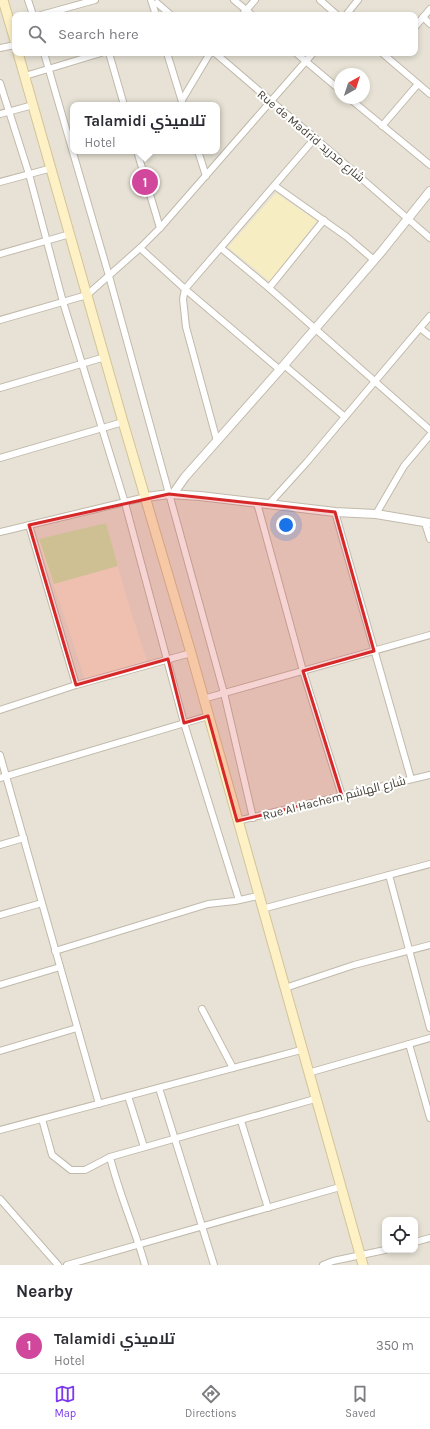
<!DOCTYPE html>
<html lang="en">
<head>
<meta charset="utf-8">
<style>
  :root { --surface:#fff; --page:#f2f2f3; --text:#2b2b33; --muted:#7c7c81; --line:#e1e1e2; --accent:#7c3aed }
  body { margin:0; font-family:Karla,Cairo,sans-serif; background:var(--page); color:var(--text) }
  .controls { position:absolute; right:12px; bottom:12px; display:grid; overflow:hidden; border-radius:8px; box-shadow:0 2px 6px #0003 }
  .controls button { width:36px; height:36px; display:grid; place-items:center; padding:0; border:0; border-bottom:1px solid var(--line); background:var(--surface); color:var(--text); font:20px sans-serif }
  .compass { position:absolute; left:334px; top:68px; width:36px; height:36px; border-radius:50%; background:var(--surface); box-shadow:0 2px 6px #0003; rotate:39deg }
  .you { position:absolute; left:286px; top:525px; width:14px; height:14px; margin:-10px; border:3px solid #fff; border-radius:50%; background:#1a73e8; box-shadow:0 0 0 6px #1a73e833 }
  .badge { display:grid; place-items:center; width:26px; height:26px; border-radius:50%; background:var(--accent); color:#fff; font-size:13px; font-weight:700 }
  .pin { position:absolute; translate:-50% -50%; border:2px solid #fff; box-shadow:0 1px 4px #0006 }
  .popup { position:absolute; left:70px; top:102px; width:150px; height:52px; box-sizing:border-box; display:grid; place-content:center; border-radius:8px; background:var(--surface); filter:drop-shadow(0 1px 3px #0005); font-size:13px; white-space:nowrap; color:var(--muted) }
  .popup b { font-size:15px; color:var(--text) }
  .popup::after { content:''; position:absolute; left:50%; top:100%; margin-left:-8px; border:8px solid transparent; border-top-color:var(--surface) }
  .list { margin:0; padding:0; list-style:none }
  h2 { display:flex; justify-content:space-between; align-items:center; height:52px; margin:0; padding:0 16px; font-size:17px }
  h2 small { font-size:13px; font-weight:400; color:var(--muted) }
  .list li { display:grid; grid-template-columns:26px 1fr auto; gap:12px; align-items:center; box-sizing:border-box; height:56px; padding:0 16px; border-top:1px solid var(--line) }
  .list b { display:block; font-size:15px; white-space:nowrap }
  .list p { margin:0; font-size:13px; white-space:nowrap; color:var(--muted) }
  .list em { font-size:13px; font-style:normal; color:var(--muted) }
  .icon { flex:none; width:22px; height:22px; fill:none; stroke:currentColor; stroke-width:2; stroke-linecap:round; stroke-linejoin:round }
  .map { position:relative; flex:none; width:430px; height:1265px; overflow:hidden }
  .search { position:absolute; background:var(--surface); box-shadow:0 2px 6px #0003; left:12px; right:12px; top:12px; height:44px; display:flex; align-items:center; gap:10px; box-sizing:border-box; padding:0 14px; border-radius:8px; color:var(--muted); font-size:15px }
  .sheet { height:108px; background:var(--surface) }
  nav { display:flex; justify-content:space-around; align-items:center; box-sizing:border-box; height:56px; border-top:1px solid var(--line); background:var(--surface); font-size:11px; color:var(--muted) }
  nav a { display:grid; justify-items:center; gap:2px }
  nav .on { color:var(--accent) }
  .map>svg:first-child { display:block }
  .residential { fill:#e7e2d5; fill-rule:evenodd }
  .commercial { fill:#f5e7d2 }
  .green { fill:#cde7b0 }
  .sand { fill:#f7edc3 }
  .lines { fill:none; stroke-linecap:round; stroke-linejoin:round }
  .minor-casing { stroke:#c1baac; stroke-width:8 }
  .tertiary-casing { stroke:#c1baac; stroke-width:10 }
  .secondary-casing { stroke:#d2c497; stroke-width:11 }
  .minor { stroke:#fff; stroke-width:6 }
  .tertiary { stroke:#fff; stroke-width:8 }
  .secondary { stroke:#fef1c6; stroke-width:9 }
  .marked { fill:#d62828; fill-opacity:0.2; stroke:#d62828; stroke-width:3; stroke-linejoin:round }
  .labels { text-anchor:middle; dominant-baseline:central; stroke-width:4; stroke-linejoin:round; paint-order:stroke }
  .street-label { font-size:12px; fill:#464036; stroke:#fff }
</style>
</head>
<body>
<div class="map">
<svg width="430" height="1265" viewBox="0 0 430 1265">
  <rect width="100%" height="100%" fill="#f3f0e7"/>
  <!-- residential -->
  <path class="residential" d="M 0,0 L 430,0 L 430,1265 L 0,1265 ZM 15,15 L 415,15 L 415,53 L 15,53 ZM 340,74 L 364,74 L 364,98 L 340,98 ZM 73,105 L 217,105 L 217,151 L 73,151 ZM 385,1220 L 415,1220 L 415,1250 L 385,1250 Z"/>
  <!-- commercial -->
  <polygon class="commercial" points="106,523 127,599 147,661 85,680 65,618 39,543"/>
  <!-- green -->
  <polygon class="green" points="106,523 118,566 54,584 39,539"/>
  <!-- sand -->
  <polygon class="sand" points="276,193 317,221 270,282 228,247"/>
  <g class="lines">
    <defs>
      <g id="minor">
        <polyline points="28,0 33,15"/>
        <polyline points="151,0 156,15"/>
        <polyline points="234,0 252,15"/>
        <polyline points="320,0 337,15"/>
        <polyline points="157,3 171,15"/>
        <polyline points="41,15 95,0"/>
        <polyline points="242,15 255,0"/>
        <polyline points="346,15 358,0"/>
        <polyline points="423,17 430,24"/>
        <polyline points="415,27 430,9"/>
        <polyline points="0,48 15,45"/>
        <polyline points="44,53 109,276 224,693 253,818"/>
        <polyline points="109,53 124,105"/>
        <polyline points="167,53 183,105"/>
        <polyline points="215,53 271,101 315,138 430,238"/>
        <polyline points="296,53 340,90"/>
        <polyline points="382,53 430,94"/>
        <polyline points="25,76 101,53"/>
        <polyline points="0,83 29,174 63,302 125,503 184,723 239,900"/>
        <polyline points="349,98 430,165"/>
        <polyline points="182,100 210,53"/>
        <polyline points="0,114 33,105"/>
        <polyline points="382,126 418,84"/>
        <polyline points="137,151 160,228"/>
        <polyline points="198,151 206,176"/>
        <polyline points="0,182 52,168"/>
        <polyline points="275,186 347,237 374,260"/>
        <polyline points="140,248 185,289 280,370"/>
        <polyline points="221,248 269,288 430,430"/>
        <polyline points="0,254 70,234"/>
        <polyline points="269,288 324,220"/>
        <polyline points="0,320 87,295 140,248 160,228 313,53"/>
        <polyline points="420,328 430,336"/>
        <polyline points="284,365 345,417"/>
        <polyline points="0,388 105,357"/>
        <polyline points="217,441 186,327 183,299 185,289 315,138"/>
        <polyline points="0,458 123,422"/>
        <polyline points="257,503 303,671 342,796"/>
        <polyline points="269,504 307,462 430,316"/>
        <polyline points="335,512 411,779"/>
        <polyline points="376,514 404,466 430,435"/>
        <polyline points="425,523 430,539"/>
        <polyline points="29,525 76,685"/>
        <polyline points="0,532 146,497"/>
        <polyline points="203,699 430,635"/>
        <polyline points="0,710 76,685 191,653"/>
        <polyline points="0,755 99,1104"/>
        <polyline points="0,778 208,716"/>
        <polyline points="237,821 430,775"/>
        <polyline points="0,845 24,838"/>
        <polyline points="389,875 430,1028"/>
        <polyline points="262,909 430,864"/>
        <polyline points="0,915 42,903"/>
        <polyline points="55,951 208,904 235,901 258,896"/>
        <polyline points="0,985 60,967"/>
        <polyline points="285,988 354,965 430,945"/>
        <polyline points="202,1009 233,1068"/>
        <polyline points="409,1044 430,1118"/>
        <polyline points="0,1051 77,1028"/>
        <polyline points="308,1073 430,1038"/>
        <polyline points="159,1088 214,1265"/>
        <polyline points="128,1096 144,1147"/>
        <polyline points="42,1119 52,1155 71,1170 85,1170 110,1157 315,1099"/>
        <polyline points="241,1121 268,1208"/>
        <polyline points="0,1130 301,1050"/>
        <path d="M 110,1157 C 119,1194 135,1229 145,1265"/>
        <polyline points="0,1199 58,1265"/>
        <polyline points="415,1242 430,1238"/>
        <polyline points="67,1265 340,1187"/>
        <polyline points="323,1265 333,1261 385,1250"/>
      </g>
      <g id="tertiary">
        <polyline points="173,494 185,477 284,365 382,251 430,191"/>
        <polyline points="146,497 169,494 200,496 335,512 376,514 430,523"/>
      </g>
      <g id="secondary">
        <polyline points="3,0 15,41"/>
        <polyline points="18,53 123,422 191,653 363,1265"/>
      </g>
    </defs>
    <!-- minor casing -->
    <use href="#minor" class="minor-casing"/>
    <!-- tertiary casing -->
    <use href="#tertiary" class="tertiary-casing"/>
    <!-- secondary casing -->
    <use href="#secondary" class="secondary-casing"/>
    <!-- minor -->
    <use href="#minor" class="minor"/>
    <!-- tertiary -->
    <use href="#tertiary" class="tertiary"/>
    <!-- secondary -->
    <use href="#secondary" class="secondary"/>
  </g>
  <!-- marked area -->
  <path class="marked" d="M 169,494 L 335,512 L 374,651 L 303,671 L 342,796 L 237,821 L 208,716 L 184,723 L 168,659 L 76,685 L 29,525 Z"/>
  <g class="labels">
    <!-- street labels -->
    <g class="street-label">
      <text transform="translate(311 136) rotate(40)">Rue de Madrid شارع مدريد</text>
      <text transform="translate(334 798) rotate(-14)">Rue Al Hachem شارع الهاشم</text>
    </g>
  </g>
</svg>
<div class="controls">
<button><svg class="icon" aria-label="locate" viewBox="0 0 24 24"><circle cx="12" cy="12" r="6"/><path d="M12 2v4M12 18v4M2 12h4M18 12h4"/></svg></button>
</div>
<svg class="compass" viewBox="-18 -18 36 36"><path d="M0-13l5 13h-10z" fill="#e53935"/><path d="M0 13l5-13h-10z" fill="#7c7c81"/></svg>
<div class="you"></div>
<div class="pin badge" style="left:145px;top:182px;background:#d1479c">1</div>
<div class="popup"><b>Talamidi تلاميذي</b>Hotel</div>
<div class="search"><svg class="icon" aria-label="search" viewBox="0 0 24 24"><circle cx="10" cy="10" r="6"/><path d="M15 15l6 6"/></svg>Search here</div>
</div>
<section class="sheet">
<h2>Nearby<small></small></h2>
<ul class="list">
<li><span class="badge" style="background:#d1479c">1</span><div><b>Talamidi تلاميذي</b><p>Hotel</p></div><em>350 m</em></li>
</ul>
</section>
<nav>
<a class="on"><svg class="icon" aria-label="map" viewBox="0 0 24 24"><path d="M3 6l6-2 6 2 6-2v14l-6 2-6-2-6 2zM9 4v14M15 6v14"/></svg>Map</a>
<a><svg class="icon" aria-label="directions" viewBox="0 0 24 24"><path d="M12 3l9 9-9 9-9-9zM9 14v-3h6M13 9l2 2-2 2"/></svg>Directions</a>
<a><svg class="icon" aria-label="saved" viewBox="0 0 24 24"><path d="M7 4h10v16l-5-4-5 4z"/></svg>Saved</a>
</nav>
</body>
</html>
